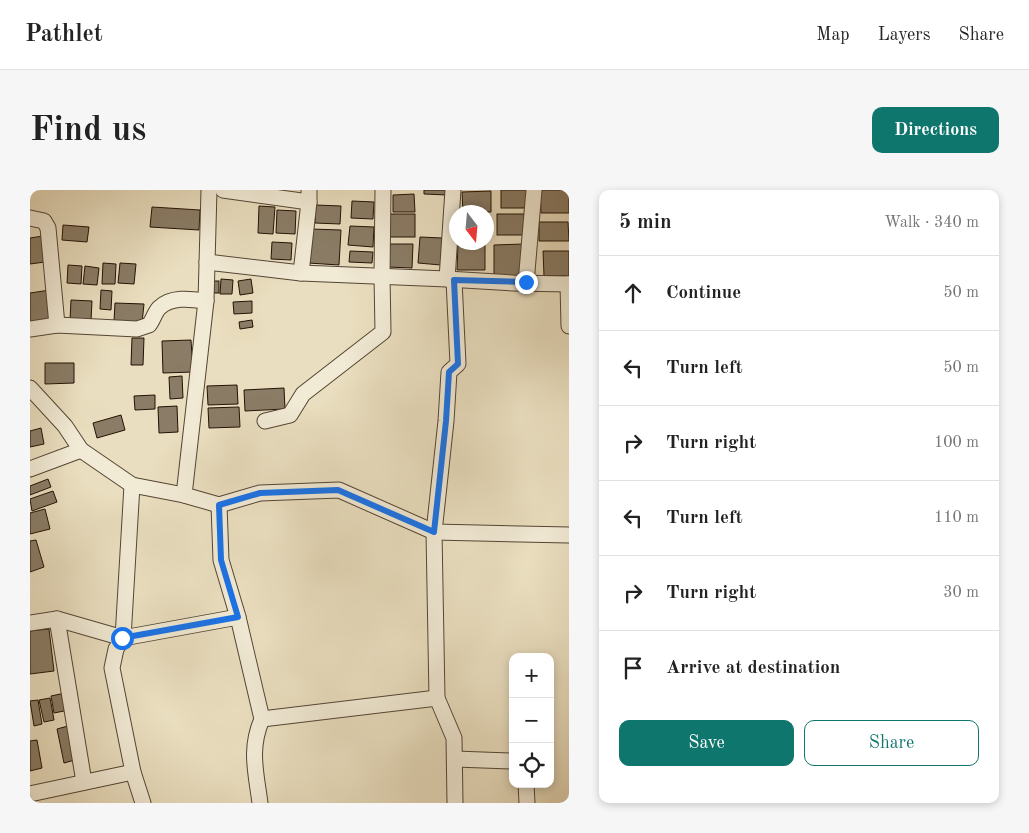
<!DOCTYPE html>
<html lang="en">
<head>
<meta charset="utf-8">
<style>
  :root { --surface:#fff; --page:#f6f6f6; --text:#222; --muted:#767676; --line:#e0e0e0; --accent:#0f766e }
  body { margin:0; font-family:"Old Standard TT",serif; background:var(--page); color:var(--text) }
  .controls { position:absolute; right:15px; bottom:15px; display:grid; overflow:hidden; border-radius:10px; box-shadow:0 2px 8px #0003 }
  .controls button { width:45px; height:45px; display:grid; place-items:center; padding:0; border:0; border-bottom:1px solid var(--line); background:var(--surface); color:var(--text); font:25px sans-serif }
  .compass { position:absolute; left:419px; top:15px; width:45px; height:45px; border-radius:50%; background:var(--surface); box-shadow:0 2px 8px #0003; rotate:164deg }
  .stop { position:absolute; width:15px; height:15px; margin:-11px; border:4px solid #1a73e8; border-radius:50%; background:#fff }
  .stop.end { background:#1a73e8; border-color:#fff; box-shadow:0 1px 5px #0008 }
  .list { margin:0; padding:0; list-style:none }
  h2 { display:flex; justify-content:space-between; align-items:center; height:65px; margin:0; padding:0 20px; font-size:21px }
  h2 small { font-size:16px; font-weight:400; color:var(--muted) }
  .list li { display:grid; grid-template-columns:32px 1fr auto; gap:15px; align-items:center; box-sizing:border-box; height:75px; padding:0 20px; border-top:1px solid var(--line) }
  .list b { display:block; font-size:19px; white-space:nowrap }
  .list em { font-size:16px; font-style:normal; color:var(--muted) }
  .actions { display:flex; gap:10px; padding:15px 20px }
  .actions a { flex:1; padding:11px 0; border:1px solid var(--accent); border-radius:10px; text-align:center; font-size:18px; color:var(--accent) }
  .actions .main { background:var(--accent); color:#fff }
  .icon { flex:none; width:28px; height:28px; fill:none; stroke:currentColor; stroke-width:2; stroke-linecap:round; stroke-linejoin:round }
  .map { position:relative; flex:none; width:539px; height:613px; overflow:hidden; border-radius:10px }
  header { display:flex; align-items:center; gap:30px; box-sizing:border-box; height:70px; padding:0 25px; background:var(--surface); border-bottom:1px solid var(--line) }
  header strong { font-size:24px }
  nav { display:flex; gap:28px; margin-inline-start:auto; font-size:18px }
  .intro { display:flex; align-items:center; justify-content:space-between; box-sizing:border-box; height:120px; padding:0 30px }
  h1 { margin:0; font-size:35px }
  .button { padding:12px 22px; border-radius:10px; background:var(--accent); color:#fff; font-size:18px; font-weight:700 }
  main { display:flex; gap:30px; padding:0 30px }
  aside { flex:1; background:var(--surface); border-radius:10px; box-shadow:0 2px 8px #0003 }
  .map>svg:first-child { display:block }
  .building { fill:#8a7c66; stroke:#231205 }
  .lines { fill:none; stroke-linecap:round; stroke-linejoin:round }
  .street-casing { stroke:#544534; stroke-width:17 }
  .street { stroke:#f1ead5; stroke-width:15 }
  .route { stroke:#1a73e8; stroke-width:6 }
</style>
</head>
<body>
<header>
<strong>Pathlet</strong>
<nav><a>Map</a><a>Layers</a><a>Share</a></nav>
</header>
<div class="intro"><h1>Find us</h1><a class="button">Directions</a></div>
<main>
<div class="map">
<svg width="539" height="613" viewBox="0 0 539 613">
  <rect width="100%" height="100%" fill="#e9debf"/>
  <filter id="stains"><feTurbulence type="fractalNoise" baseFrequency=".004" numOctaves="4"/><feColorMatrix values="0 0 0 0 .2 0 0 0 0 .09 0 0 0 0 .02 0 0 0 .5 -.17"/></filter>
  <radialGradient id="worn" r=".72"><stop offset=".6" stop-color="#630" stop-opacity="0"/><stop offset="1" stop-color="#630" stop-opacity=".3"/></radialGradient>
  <!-- building -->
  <g class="building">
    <polygon points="394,0 418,0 417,5 394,4"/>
    <rect x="471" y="0" width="26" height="18"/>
    <polygon points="510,0 539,0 539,23 511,23"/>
    <polygon points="461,1 461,22 433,22 432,2"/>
    <polygon points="384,4 385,22 363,22 363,5"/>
    <polygon points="322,11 344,12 343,29 321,28"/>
    <polygon points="286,15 311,16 310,34 285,33"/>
    <polygon points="229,16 245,17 243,44 228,43"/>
    <polygon points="122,17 170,20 169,40 120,37"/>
    <polygon points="247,20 266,21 265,44 246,43"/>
    <rect x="357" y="24" width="28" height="23"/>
    <rect x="467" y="24" width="27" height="21"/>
    <polygon points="509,32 538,32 539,51 509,51"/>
    <polygon points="33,35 59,37 57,52 32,50"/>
    <polygon points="320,36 344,37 343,57 318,55"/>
    <polygon points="280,39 311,40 309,75 278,73"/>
    <polygon points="13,46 15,72 0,74 0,48"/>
    <polygon points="390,47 412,48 411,75 388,73"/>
    <polygon points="242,52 262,53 261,70 241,69"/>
    <polygon points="360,54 383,54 382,78 358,77"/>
    <polygon points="428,54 455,54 455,80 427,80"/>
    <polygon points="494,54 494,88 464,88 464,55"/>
    <polygon points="320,61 343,62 342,73 319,72"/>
    <polygon points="513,61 539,61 539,86 514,86"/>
    <polygon points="73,73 86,74 85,94 72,94"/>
    <polygon points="90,73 106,74 104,94 88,93"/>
    <polygon points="38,75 52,76 51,94 37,93"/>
    <polygon points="55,76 69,78 67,95 53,94"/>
    <polygon points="191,89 203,90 202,104 190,104"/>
    <polygon points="221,89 223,103 210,105 208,91"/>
    <rect x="180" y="91" width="9" height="12"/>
    <polygon points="20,100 24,129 0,132 0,103"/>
    <polygon points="71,100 82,101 81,120 70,119"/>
    <polygon points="41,110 62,111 61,131 40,130"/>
    <polygon points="222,111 222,123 204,124 203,112"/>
    <polygon points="85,113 114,114 112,133 84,131"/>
    <polygon points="222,130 223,137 210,139 209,132"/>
    <polygon points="102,148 114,148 113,175 101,175"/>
    <polygon points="161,150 163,182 133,183 132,151"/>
    <polygon points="15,173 44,173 44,193 15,194"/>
    <polygon points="152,186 153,208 140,209 139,187"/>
    <polygon points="207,195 208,214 178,215 177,196"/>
    <polygon points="254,198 255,219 215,221 214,200"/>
    <polygon points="125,205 125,219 105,220 104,206"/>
    <polygon points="147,216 148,242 129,243 128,217"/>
    <polygon points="209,217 210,237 179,238 178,218"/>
    <polygon points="91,225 95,240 67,248 63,233"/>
    <polygon points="11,238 14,254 0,257 0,241"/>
    <polygon points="18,289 21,297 0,305 0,296"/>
    <polygon points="23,301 27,312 2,321 0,309"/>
    <polygon points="15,319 20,339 0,344 0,323"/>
    <polygon points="6,350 14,377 0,382 0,351"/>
    <polygon points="19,439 24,481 0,484 0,441"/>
    <polygon points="35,503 39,520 24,523 21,506"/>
    <polygon points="20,508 24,530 14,532 9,510"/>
    <polygon points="8,510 12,534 4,536 0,511"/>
    <polygon points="38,536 45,570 34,573 27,539"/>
    <polygon points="7,550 12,578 0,581 0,551"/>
  </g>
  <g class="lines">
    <defs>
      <g id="street">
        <polyline points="193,0 279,12"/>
        <polyline points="0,28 14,31 18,38 27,135"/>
        <polyline points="177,72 271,83 417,89 483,93 539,94"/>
        <polyline points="271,83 279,12 279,0"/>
        <polyline points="417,89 423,0"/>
        <polyline points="424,90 428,174 419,182 416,231 404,342 407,508 424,548 425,613"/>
        <polyline points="496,93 504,0"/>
        <polyline points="538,94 539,136"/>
        <path d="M 0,139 L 27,135 L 107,139 L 119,135 C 123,130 125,122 129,118 C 141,106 161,109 176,111"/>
        <polyline points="0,198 35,236 51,260 102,295 154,305 189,315 230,303 309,300 404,342 539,345"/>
        <polyline points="235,231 260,225 273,204 353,142 352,86 353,0"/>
        <polyline points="0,279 51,260"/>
        <polyline points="102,295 93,448 86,459 82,478 103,582 113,613"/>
        <polyline points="154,305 176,111 179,0"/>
        <path d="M 189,315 L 191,370 L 208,427 L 232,529 C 219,559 226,582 230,613"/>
        <polyline points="27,429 54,592"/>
        <polyline points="0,433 27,429 93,448 208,427"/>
        <polyline points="232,529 407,508"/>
        <polyline points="425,569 483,571"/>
        <polyline points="496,594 497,613"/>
        <polyline points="0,604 103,582"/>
      </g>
    </defs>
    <!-- street casing -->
    <use href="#street" class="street-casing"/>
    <!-- street -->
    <use href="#street" class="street"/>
  </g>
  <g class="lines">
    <!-- route -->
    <polyline class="route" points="92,448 208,427 191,370 189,315 230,303 308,300 404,342 416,231 419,182 428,174 424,90 496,92"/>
  </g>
  <rect width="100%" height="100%" filter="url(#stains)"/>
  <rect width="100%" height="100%" fill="url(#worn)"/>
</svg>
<div class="controls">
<button>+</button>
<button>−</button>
<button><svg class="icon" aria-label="locate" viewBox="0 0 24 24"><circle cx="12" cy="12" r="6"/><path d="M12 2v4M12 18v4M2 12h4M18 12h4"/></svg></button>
</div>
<svg class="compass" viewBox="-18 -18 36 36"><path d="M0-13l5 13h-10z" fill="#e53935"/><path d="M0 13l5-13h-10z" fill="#767676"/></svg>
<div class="stop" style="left:92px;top:448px"></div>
<div class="stop end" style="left:496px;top:92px"></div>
</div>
<aside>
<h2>5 min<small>Walk · 340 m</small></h2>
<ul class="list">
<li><svg class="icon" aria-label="ahead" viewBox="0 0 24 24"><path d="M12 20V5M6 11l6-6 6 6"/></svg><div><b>Continue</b></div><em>50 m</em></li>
<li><svg class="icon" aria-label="left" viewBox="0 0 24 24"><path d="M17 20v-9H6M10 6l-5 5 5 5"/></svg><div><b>Turn left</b></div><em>50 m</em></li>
<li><svg class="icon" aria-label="right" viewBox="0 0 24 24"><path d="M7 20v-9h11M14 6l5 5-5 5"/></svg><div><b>Turn right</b></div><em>100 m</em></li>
<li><svg class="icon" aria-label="left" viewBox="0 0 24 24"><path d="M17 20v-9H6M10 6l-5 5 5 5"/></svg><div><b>Turn left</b></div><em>110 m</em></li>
<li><svg class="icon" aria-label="right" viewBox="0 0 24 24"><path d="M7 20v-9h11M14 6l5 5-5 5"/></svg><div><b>Turn right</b></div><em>30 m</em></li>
<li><svg class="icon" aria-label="arrive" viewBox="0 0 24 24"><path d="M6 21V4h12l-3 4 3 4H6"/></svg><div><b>Arrive at destination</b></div></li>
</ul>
<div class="actions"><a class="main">Save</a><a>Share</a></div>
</aside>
</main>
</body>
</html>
